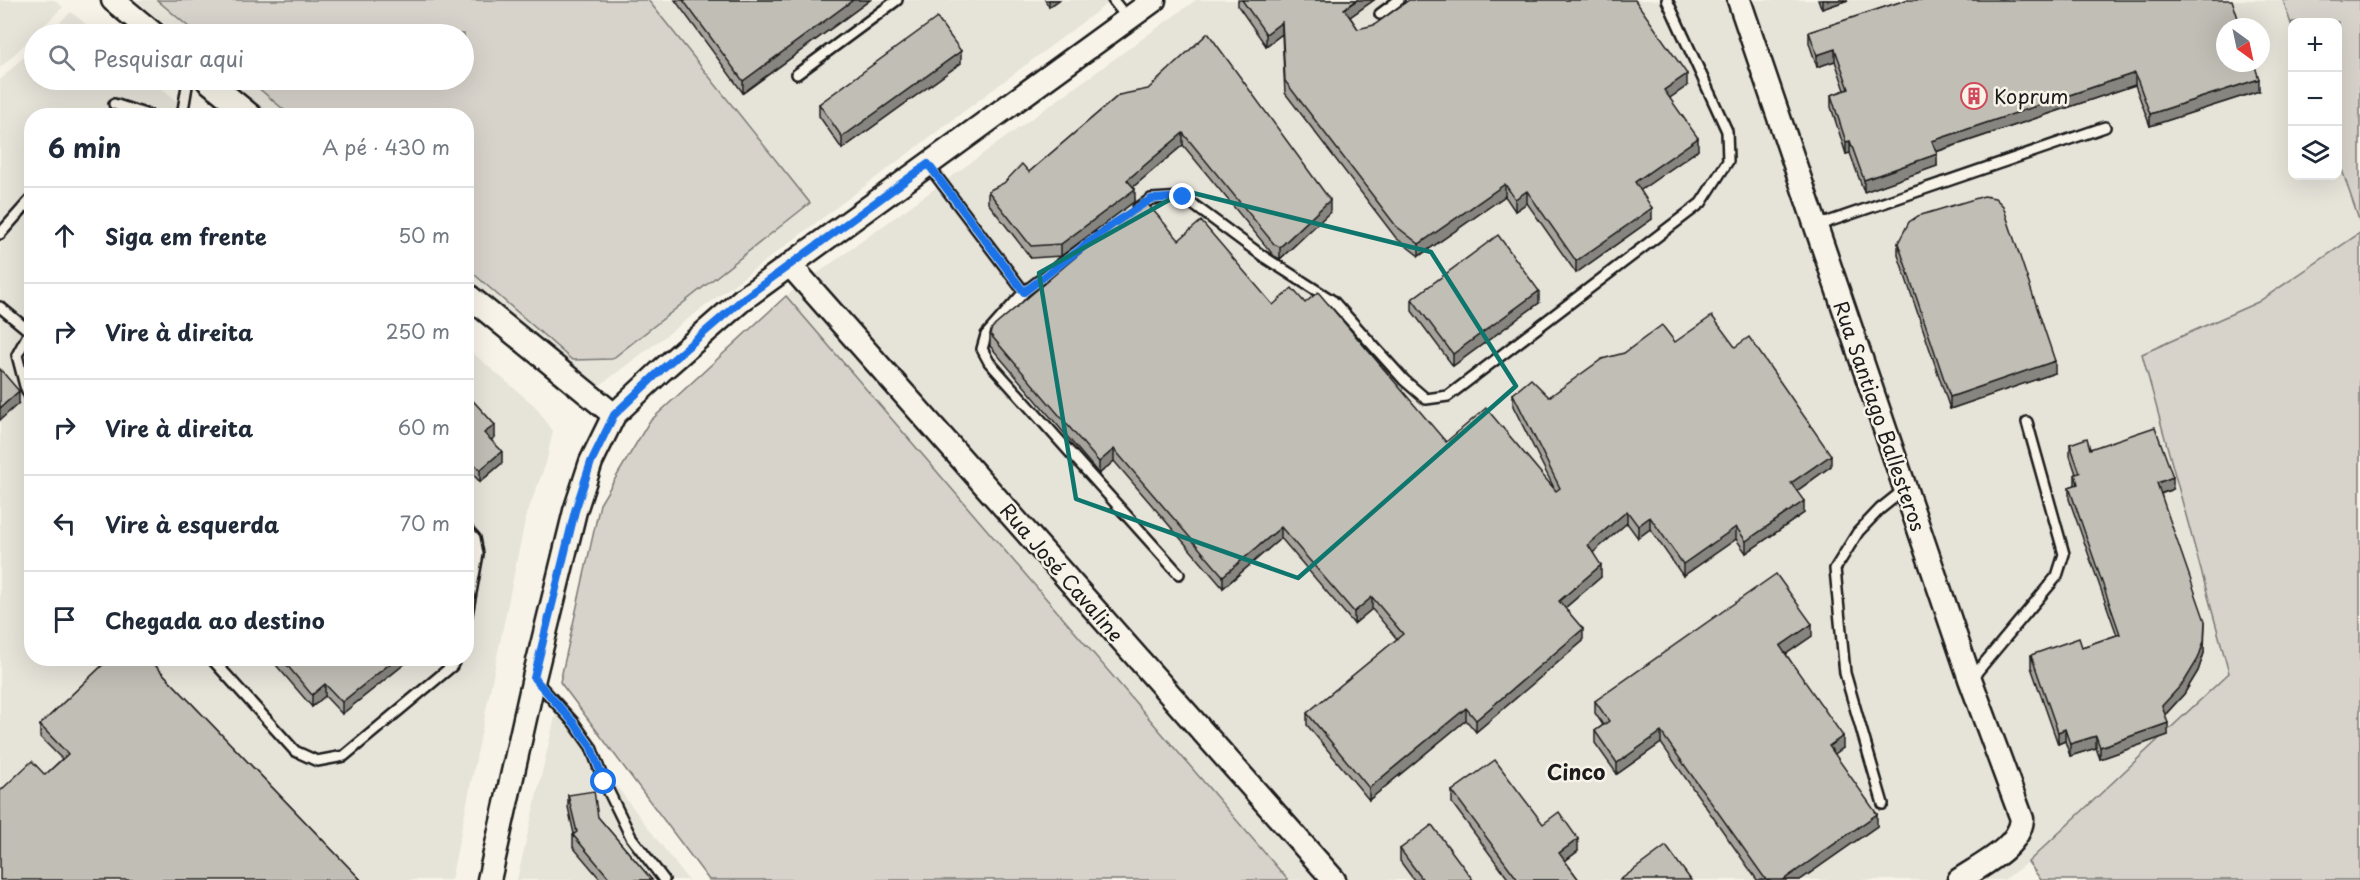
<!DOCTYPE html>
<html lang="pt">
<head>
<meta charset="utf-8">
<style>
  :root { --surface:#fff; --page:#f6f6f7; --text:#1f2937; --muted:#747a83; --line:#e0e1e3 }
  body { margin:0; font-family:"Playpen Sans",sans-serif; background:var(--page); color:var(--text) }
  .controls { position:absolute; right:18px; top:18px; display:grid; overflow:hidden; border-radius:12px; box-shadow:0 6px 24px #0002 }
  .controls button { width:54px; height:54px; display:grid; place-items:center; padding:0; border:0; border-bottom:2px solid var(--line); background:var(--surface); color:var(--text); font:30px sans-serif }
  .compass { position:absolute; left:2216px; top:18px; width:54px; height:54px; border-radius:50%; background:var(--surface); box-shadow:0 6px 24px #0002; rotate:147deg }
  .stop { position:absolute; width:18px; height:18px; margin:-14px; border:4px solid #1a73e8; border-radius:50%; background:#fff }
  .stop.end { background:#1a73e8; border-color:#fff; box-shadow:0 2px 6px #0008 }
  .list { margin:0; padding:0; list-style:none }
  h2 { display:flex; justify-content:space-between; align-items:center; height:78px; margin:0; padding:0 24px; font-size:26px }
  h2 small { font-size:20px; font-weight:400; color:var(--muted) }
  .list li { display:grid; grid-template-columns:39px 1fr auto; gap:18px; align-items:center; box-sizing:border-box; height:96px; padding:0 24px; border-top:2px solid var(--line) }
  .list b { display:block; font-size:22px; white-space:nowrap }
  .list em { font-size:20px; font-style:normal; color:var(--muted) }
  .icon { flex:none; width:33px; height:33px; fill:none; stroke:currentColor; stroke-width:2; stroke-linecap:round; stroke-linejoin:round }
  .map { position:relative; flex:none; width:2360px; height:880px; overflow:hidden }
  .search { position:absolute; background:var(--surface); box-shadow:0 6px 24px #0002; left:24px; top:24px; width:450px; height:66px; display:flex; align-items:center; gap:15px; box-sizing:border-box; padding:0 21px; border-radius:33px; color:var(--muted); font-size:22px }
  .panel { position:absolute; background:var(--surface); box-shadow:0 6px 24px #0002; left:24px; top:108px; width:450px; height:558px; border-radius:24px }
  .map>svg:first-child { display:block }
  .built { fill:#e6e3d9; fill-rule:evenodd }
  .green { fill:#d7d3cb; stroke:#7a7874; stroke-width:1.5 }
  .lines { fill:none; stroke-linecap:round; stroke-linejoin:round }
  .service-casing { stroke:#1c1c1c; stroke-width:14 }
  .tertiary-casing { stroke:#1c1c1c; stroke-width:27 }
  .service { stroke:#f7f3e8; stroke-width:9 }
  .tertiary { stroke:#f7f3e8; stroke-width:22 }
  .wall { fill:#a5a39c; stroke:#1c1c1c; stroke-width:1.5 }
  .shaded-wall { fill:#86857f; stroke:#1c1c1c; stroke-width:1.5 }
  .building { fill:#c0beb5; stroke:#1c1c1c; stroke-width:1.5 }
  .route { stroke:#1a73e8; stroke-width:8 }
  .marked { fill:none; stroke:#0f766e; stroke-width:4.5; stroke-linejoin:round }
  .labels { text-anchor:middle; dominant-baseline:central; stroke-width:5; stroke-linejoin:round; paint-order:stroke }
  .poi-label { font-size:20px; fill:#1c1c1c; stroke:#f7f3e8; text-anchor:start }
  .street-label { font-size:20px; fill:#1c1c1c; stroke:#f7f3e8 }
  .neighbourhood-label { font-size:21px; font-weight:bold; fill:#1c1c1c; stroke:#f7f3e8 }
</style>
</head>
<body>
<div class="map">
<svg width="2360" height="880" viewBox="0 0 2360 880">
  <rect width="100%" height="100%" fill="#f7f3e8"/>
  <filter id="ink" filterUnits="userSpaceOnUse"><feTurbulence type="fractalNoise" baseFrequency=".0167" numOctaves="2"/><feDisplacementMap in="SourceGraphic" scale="12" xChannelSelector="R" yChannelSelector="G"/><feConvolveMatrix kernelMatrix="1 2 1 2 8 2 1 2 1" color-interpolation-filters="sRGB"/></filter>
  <g filter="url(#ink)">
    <!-- built -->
    <g class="built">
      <polygon points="0,0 54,0 63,7 0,68"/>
      <polygon points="136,0 1112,0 587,395 467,289 466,116 268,115 227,80 464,80 464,34 176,34"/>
      <path d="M 1196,0 L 2283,0 L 2292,27 L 2292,176 L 2338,176 L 2338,158 L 2360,224 L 2360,233 L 2258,302 L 2142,354 L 2229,673 L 2028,862 L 2004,880 L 1288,880 L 786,296 ZM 2225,27 L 2261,27 L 2261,63 L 2225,63 Z"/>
      <polygon points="71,12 98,34 47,34"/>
      <polygon points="34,47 34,80 151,80 193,115 32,116 32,658 466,658 467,348 535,406 553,431 546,463 526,516 451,880 0,880 0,80"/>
      <polygon points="557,708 688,880 517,880"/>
    </g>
    <!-- green -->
    <g class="green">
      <polygon points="157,0 648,0 810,203 612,359 572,360 467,268 466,116 290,115 249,80 464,80 464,34 197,34"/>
      <polygon points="2283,0 2360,0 2360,223 2338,158 2338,22 2292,22 2292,27"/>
      <polygon points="2360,233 2360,880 2041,880 2028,862 2229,673 2142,354 2258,302"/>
      <polygon points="786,296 1288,880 709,880 560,682 600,504 649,422"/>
    </g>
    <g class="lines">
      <defs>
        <g id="service">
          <polyline points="1113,0 1128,19"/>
          <polyline points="1380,14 1399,0"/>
          <polyline points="797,74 897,0"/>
          <polyline points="114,104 151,116"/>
          <polyline points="182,116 188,80"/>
          <polyline points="928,165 1024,292"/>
          <polyline points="1138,208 1151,199 1183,197 1264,257 1333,301 1404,380 1426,399 1448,396 1701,203 1728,161 1727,131 1667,0"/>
          <polyline points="1816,226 2105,127"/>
          <polyline points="0,234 32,198"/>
          <polyline points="1095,238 1024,292 986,335 982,349 989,362 1179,574"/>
          <polyline points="0,307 28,330"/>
          <polyline points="32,327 17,355 25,386 32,401"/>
          <polyline points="466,528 475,538 478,554 466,620"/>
          <polyline points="211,658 295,751 317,761 344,756 452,666 456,658"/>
          <polyline points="1971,679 2057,576 2064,554 2027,422"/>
          <polyline points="535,680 574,723 591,747 604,782 631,837 664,880"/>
          <polyline points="1883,804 1845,673 1835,569 1858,532 1880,509 1905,489"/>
        </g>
        <g id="tertiary">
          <polyline points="113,0 154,34"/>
          <path d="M 1739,0 L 1970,679 L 2022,819 C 2020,847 1981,865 1959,880"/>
          <polyline points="207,80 251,116"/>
          <polyline points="790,265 1334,880"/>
          <polyline points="466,294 614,415"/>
          <polyline points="489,880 534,678 575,511 591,462 614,415 662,370 743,299 1154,0"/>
        </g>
      </defs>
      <!-- service casing -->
      <use href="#service" class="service-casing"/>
      <!-- tertiary casing -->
      <use href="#tertiary" class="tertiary-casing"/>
      <!-- service -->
      <use href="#service" class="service"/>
      <!-- tertiary -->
      <use href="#tertiary" class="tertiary"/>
    </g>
    <!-- wall -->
    <g class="wall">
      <polygon points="675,0 870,0 743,93"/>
      <polygon points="1045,0 1059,0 1049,7"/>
      <polygon points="1238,0 1374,0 1350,17 1358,29 1687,86 1669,98 1698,150 1640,190 1652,219 1576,273 1527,203 1515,211 1505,196 1419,256 1396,238 1285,93 1282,34 1266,46 1238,6"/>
      <polygon points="1818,0 1848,0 1822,9"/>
      <polygon points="1906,0 2259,91 2150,126 2135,85 1936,152 1937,166 1864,192 1850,153 1846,154 1831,107 1831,95 1845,90 1835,61 1817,67 1809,43 1809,32"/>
      <polygon points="961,63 842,149 819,116 819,104"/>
      <polygon points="1119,95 1330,212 1280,259 1274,256 1183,145 1133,187 1135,201 1061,256 1031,258 988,203 988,191 1029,172"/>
      <polygon points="1179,240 1273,305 1305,303 1446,442 1553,486 1513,406 1513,394 1549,397 1675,342 1735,347 1831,466 1797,491 1804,513 1746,553 1736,539 1683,576 1650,529 1638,538 1627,523 1593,552 1601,577 1565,608 1583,641 1476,732 1466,720 1369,800 1307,725 1307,713 1397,639 1372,609 1354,624 1281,538 1223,588 1114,461 1099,474 990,346 990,334 1085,248 1085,242"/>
      <polygon points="1898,243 2055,373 1950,409 1898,255"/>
      <polygon points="1412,299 1539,303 1453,366 1412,311"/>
      <polygon points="466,393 495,437 491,440 502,463 480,482 466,467"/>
      <polygon points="2070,444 2090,449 2173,489 2161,494 2204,653 2198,671 2184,694 2165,715 2168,735 2100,759 2096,748 2070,756 2065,741 2058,744 2031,667 2031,655 2082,647 2117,635 2069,499 2069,487 2075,485 2075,474 2076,474 2070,456"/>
      <polygon points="1812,636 1786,654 1843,748 1834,754 1877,826 1800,880 1757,880 1661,743 1617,774 1595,743 1595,731 1603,725 1595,713 1595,701"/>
      <polygon points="102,658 148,658 361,880 45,775 62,759 40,737 40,725 104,664 102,662"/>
      <polygon points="270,658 412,658 342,714 325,696 312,707"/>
      <polygon points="1452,791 1543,824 1578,851 1565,861 1579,880 1509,880 1452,803"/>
      <polygon points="568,795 598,817 652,880 601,880 573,847 573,835 574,834 568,807"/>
      <polygon points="1400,849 1473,880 1414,880 1400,861"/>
    </g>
    <!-- shaded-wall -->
    <g class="shaded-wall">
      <polygon points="853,0 870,0 743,93 743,81"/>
      <polygon points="1049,0 1059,0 1049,7"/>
      <polygon points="1357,0 1374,0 1344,21 1344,9"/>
      <polygon points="1822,0 1848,0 1822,9"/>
      <polygon points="1282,22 1282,34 1266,46 1266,34"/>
      <polygon points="1835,49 1835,61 1817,67 1817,55"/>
      <polygon points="961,51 961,63 842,149 842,137"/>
      <polygon points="2135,73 2135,85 1932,153 1932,141"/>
      <polygon points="1687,74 1687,86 1664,102 1664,90"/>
      <polygon points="2259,79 2259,91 2150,126 2150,114"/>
      <polygon points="1183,133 1183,145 1127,192 1127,180"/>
      <polygon points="1698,138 1698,150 1635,194 1635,182"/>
      <polygon points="1850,141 1850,153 1846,154 1846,142"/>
      <polygon points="1937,154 1937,166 1864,192 1864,180"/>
      <polygon points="1505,184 1505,196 1419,256 1419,244"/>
      <polygon points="1135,189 1135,201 1061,256 1061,244"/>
      <polygon points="1527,191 1527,203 1515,211 1515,199"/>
      <polygon points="1330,200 1330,212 1280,259 1280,247"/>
      <polygon points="1652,208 1652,219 1576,273 1576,261"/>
      <polygon points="1539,291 1539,303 1453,366 1453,354"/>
      <polygon points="2055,361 2055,373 1950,409 1950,397"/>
      <polygon points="19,391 19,403 0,420 0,408"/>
      <polygon points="495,425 495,437 484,445 484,433"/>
      <polygon points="1114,449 1114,461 1099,474 1099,462"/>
      <polygon points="502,451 502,463 480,482 480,470"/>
      <polygon points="1831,455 1831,466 1791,495 1791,483"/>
      <polygon points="2173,477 2173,489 2157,495 2157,483"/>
      <polygon points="1804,501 1804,513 1746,553 1746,541"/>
      <polygon points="1627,511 1627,523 1588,557 1588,545"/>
      <polygon points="1650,517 1650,529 1638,538 1638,526"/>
      <polygon points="1281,527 1281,538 1223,588 1223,576"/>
      <polygon points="1736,527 1736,539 1683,576 1683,564"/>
      <polygon points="1601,565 1601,577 1559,613 1559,601"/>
      <polygon points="1372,597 1372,609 1354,624 1354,612"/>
      <polygon points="2205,621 2204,653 2198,671 2184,694 2162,718 2162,706"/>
      <polygon points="1812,624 1812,636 1780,658 1780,646"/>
      <polygon points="1583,629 1583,641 1476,732 1476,720"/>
      <polygon points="397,658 412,658 342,714 342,702"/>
      <polygon points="325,684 325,696 312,707 312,695"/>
      <polygon points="1466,708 1466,720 1369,800 1369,788"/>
      <polygon points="2168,723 2168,735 2100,759 2100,747"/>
      <polygon points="2065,729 2065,741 2058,744 2058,732"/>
      <polygon points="1661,732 1661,743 1617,774 1617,763"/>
      <polygon points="1843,736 1843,748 1829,758 1829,746"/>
      <polygon points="2096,736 2096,748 2070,756 2070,744"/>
      <polygon points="1877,814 1877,826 1800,880 1783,880"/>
      <polygon points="1578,839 1578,851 1559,865 1559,853"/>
    </g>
    <!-- building -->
    <g class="building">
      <polygon points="683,0 853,0 743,81"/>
      <polygon points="1242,0 1357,0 1344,9 1358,29 1374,25 1409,0 1635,0 1687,74 1664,90 1698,138 1635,182 1652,208 1576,261 1527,191 1515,199 1505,184 1419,244 1396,226 1285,81 1282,22 1266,34"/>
      <polygon points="1906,0 2232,0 2241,27 2225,27 2225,63 2254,63 2259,79 2150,114 2135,73 1932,141 1937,154 1864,180 1850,141 1846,142 1831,95 1849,89 1835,49 1817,55 1809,32"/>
      <polygon points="937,18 961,51 842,137 819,104"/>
      <polygon points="1208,33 1330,200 1280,247 1274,244 1183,133 1127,180 1135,189 1061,244 1031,246 988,191 1004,183 1022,164 1029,172 1119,95 1148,89"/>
      <polygon points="1984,196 1995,198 2003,206 2055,361 1950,397 1898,243 1909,222 1918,216"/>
      <polygon points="1144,200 1179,240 1201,221 1273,305 1292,288 1305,303 1318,292 1446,442 1486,408 1556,491 1560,488 1513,394 1531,379 1549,397 1602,359 1624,353 1662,325 1675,342 1712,316 1735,347 1749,337 1831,455 1791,483 1804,501 1746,541 1736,527 1683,564 1650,517 1638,526 1627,511 1588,545 1601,565 1559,601 1583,629 1476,720 1466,708 1369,788 1307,713 1403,634 1372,597 1354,612 1281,527 1223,576 1114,449 1099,462 990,334 992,328 1094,241 1085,242"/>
      <polygon points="1498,235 1539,291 1453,354 1412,299"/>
      <polygon points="0,369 19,391 0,408"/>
      <polygon points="466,393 495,425 484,433 502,451 480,470 466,455"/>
      <polygon points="2155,427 2173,477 2157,483 2205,621 2204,641 2198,659 2184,682 2162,706 2168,723 2100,747 2096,736 2070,744 2065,729 2058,732 2031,655 2079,638 2082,647 2120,634 2069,487 2078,484 2075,474 2080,473 2070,444 2087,438 2090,449"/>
      <polygon points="1776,574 1812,624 1780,646 1843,736 1829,746 1877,814 1783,880 1766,880 1661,732 1617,763 1595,731 1609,721 1595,701"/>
      <polygon points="110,658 148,658 361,880 0,880 0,791 32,761 45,775 68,754 40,725"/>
      <polygon points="281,658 397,658 342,702 325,684 312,695"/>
      <polygon points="1495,760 1543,824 1559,812 1578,839 1559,853 1579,880 1518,880 1452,791"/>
      <polygon points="594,791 598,817 652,880 611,880 573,835 577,832 568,795"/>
      <polygon points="1432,825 1473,880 1423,880 1400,849"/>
      <polygon points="1666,846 1691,880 1620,880"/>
    </g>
  </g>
  <g class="lines" filter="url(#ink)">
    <!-- route -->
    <polyline class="route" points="604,782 591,747 574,723 534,678 575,511 591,462 614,415 662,369 743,299 928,164 1024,292 1113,224 1151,199 1183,197"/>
  </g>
  <!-- marked area -->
  <path class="marked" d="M 1185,191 L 1431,252 L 1516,386 L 1298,578 L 1076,499 L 1039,273 Z"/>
  <!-- icons -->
  <defs>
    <symbol id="building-ring" viewBox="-11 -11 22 22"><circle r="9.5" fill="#f7f3e8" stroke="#d1495b" stroke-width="1.5"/><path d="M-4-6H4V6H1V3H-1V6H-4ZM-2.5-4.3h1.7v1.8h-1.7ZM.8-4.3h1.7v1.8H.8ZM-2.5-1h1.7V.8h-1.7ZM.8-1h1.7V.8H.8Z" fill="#d1495b"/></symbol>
  </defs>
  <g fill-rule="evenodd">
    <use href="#building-ring" x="1959" y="81" width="30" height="30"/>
  </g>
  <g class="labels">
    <!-- poi labels -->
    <g class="poi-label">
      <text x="1994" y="96">Koprum</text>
    </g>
    <!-- street labels -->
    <g class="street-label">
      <text transform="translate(1880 416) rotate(71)">Rua Santiago Ballesteros</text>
      <text transform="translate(1062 572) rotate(49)">Rua José Cavaline</text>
    </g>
    <!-- neighbourhood labels -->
    <g class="neighbourhood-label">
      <text x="1576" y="771">Cinco</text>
    </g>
  </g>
</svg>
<div class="controls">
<button>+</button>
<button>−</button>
<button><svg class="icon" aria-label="layers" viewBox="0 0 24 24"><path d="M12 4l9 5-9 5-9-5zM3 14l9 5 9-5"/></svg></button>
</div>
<svg class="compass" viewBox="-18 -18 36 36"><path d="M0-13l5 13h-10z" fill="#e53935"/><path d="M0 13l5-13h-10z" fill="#747a83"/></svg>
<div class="stop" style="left:604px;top:782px"></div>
<div class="stop end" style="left:1183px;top:197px"></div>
<div class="search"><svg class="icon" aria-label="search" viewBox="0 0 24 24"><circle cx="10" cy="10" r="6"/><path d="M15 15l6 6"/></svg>Pesquisar aqui</div>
<section class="panel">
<h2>6 min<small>A pé · 430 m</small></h2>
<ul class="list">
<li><svg class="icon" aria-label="ahead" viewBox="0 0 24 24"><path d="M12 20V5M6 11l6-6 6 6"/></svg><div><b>Siga em frente</b></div><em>50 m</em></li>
<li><svg class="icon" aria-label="right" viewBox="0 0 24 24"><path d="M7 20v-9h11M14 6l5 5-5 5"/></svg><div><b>Vire à direita</b></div><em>250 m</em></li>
<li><svg class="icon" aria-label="right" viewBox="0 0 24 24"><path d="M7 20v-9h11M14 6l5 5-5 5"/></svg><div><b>Vire à direita</b></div><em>60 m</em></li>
<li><svg class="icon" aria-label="left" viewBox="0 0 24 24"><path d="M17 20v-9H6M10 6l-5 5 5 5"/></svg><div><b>Vire à esquerda</b></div><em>70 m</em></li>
<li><svg class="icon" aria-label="arrive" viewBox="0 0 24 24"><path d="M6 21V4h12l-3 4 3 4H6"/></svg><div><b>Chegada ao destino</b></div></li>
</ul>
</section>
</div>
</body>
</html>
